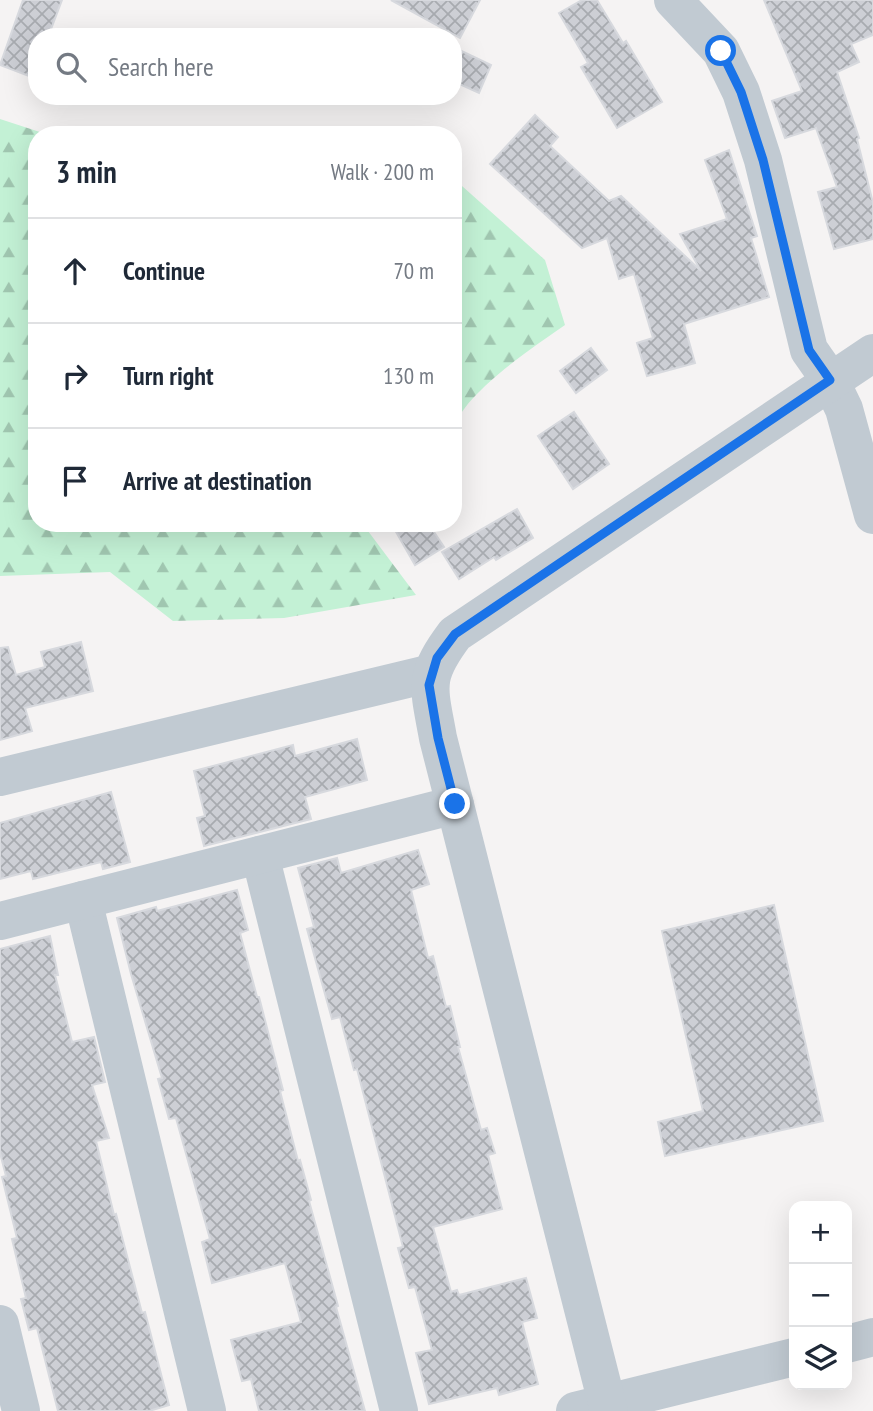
<!DOCTYPE html>
<html lang="en">
<head>
<meta charset="utf-8">
<style>
  :root { --surface:#fff; --page:#f6f6f7; --text:#1f2937; --muted:#747a83; --line:#e0e1e3 }
  body { margin:0; font-family:"PT Sans Narrow",sans-serif; background:var(--page); color:var(--text) }
  .controls { position:absolute; right:21px; bottom:21px; display:grid; overflow:hidden; border-radius:14px; box-shadow:0 7px 28px #0002 }
  .controls button { width:63px; height:63px; display:grid; place-items:center; padding:0; border:0; border-bottom:2px solid var(--line); background:var(--surface); color:var(--text); font:35px sans-serif }
  .stop { position:absolute; width:21px; height:21px; margin:-16px; border:5px solid #1a73e8; border-radius:50%; background:#fff }
  .stop.end { background:#1a73e8; border-color:#fff; box-shadow:0 2px 7px #0008 }
  .list { margin:0; padding:0; list-style:none }
  h2 { display:flex; justify-content:space-between; align-items:center; height:91px; margin:0; padding:0 28px; font-size:30px }
  h2 small { font-size:23px; font-weight:400; color:var(--muted) }
  .list li { display:grid; grid-template-columns:46px 1fr auto; gap:21px; align-items:center; box-sizing:border-box; height:105px; padding:0 28px; border-top:2px solid var(--line) }
  .list b { display:block; font-size:26px; white-space:nowrap }
  .list em { font-size:23px; font-style:normal; color:var(--muted) }
  .icon { flex:none; width:38px; height:38px; fill:none; stroke:currentColor; stroke-width:2; stroke-linecap:round; stroke-linejoin:round }
  .map { position:relative; flex:none; width:873px; height:1411px; overflow:hidden }
  .search { position:absolute; background:var(--surface); box-shadow:0 7px 28px #0002; left:28px; top:28px; width:434px; height:77px; display:flex; align-items:center; gap:18px; box-sizing:border-box; padding:0 24px; border-radius:28px; color:var(--muted); font-size:26px }
  .panel { position:absolute; background:var(--surface); box-shadow:0 7px 28px #0002; left:28px; top:126px; width:434px; height:406px; border-radius:28px }
  .map>svg:first-child { display:block }
  .forest { fill:url(#forest-firs) }
  .building { fill:url(#building-cross-hatch); stroke:#d7d9de; stroke-width:2 }
  .lines { fill:none; stroke-linecap:round; stroke-linejoin:round }
  .minor { stroke:#c1cad2; stroke-width:38 }
  .route { stroke:#1a73e8; stroke-width:9 }
</style>
</head>
<body>
<div class="map">
<svg width="873" height="1411" viewBox="0 0 873 1411">
  <defs>
    <pattern id="forest-firs" width="22" height="20" patternUnits="userSpaceOnUse" patternTransform="scale(1.75)"><rect width="22" height="20" fill="#c3f1d5"/><path d="M5 1l3.5 6h-7zM16 11l3.5 6h-7z" fill="#a0c6b0"/></pattern>
    <pattern id="building-cross-hatch" width="8" height="8" patternUnits="userSpaceOnUse" patternTransform="scale(1.75)"><rect width="8" height="8" fill="#cdcfd5"/><path d="M0 0l8 8M0 8l8-8" fill="none" stroke="#a8abb0"/></pattern>
  </defs>
  <rect width="100%" height="100%" fill="#f5f3f3"/>
  <!-- forest -->
  <g class="forest">
    <polygon points="0,119 49,135 37,135 37,523 362,523 416,595 284,618 173,621 110,572 0,576"/>
    <path d="M 453,178 L 545,260 L 565,325 C 535,346 459,396 453,432 Z"/>
  </g>
  <!-- building -->
  <g class="building">
    <polygon points="23,0 62,0 48,37 37,37 37,79 0,65"/>
    <polygon points="391,0 480,0 460,38"/>
    <polygon points="582,0 597,0 623,43 626,41 662,102 617,128 581,67 588,63 559,13"/>
    <polygon points="764,0 873,0 873,35 851,44 859,62 837,72 859,138 857,139 873,203 873,239 834,249 818,192 837,187 816,128 785,138 772,101 802,91"/>
    <polygon points="453,47 491,65 479,93 453,81"/>
    <polygon points="535,115 558,137 550,146 609,201 621,196 701,271 680,234 727,219 705,160 729,150 757,236 751,238 769,297 684,324 695,363 647,376 637,343 653,338 634,274 619,279 607,238 582,248 490,164"/>
    <polygon points="591,348 607,370 576,393 560,371"/>
    <polygon points="574,412 609,464 573,489 538,436"/>
    <polygon points="517,509 533,538 496,560 494,557 459,579 442,552"/>
    <polygon points="391,523 428,523 444,547 415,565"/>
    <polygon points="81,642 93,691 25,708 32,731 0,740 0,648 8,647 16,675 45,667 41,652"/>
    <polygon points="357,739 367,780 305,797 311,819 204,846 197,818 205,816 194,771 293,745 295,756"/>
    <polygon points="111,792 130,862 103,869 101,862 33,879 31,871 0,879 0,823"/>
    <polygon points="418,850 429,884 411,890 428,958 433,956 446,1007 450,1006 460,1047 458,1047 481,1130 487,1128 495,1153 488,1155 502,1209 433,1227 451,1292 457,1290 459,1295 526,1278 537,1318 522,1322 538,1384 499,1395 497,1388 429,1404 416,1353 432,1350 415,1287 409,1288 398,1248 403,1247 357,1069 354,1070 340,1017 332,1019 318,969 307,929 314,927 298,868 337,858 341,873"/>
    <polygon points="237,890 248,930 240,933 257,997 259,997 283,1090 280,1091 298,1161 300,1160 311,1200 309,1201 338,1306 336,1307 365,1411 259,1411 251,1379 242,1381 231,1340 301,1322 285,1263 212,1283 202,1242 210,1239 176,1118 169,1119 158,1079 162,1078 131,974 117,918 156,907 157,911"/>
    <polygon points="774,905 823,1121 665,1156 658,1122 703,1111 662,931"/>
    <polygon points="50,936 58,975 55,975 72,1042 94,1037 105,1082 92,1085 109,1138 96,1141 114,1215 116,1214 142,1313 145,1312 169,1405 149,1411 58,1411 37,1328 29,1330 21,1299 26,1298 12,1239 17,1238 2,1177 6,1176 0,1153 0,949"/>
  </g>
  <g class="lines">
    <!-- minor -->
    <g class="minor">
      <polyline points="673,0 721,51 741,92 763,160 809,350 830,380 844,409 873,515"/>
      <polyline points="0,777 432,673"/>
      <polyline points="260,855 399,1411"/>
      <polyline points="83,900 207,1411"/>
      <polyline points="0,921 455,805"/>
      <polyline points="0,1324 21,1411"/>
      <polyline points="847,1344 873,1337"/>
      <polyline points="575,1411 794,1357"/>
      <path d="M 609,1411 L 438,738 C 429,687 422,678 455,634 L 873,353"/>
    </g>
  </g>
  <g class="lines">
    <!-- route -->
    <polyline class="route" points="455,804 438,738 429,685 437,658 455,634 830,380 809,350 763,160 741,92 721,51"/>
  </g>
</svg>
<div class="controls">
<button>+</button>
<button>−</button>
<button><svg class="icon" aria-label="layers" viewBox="0 0 24 24"><path d="M12 4l9 5-9 5-9-5zM3 14l9 5 9-5"/></svg></button>
</div>
<div class="stop" style="left:721px;top:51px"></div>
<div class="stop end" style="left:455px;top:804px"></div>
<div class="search"><svg class="icon" aria-label="search" viewBox="0 0 24 24"><circle cx="10" cy="10" r="6"/><path d="M15 15l6 6"/></svg>Search here</div>
<section class="panel">
<h2>3 min<small>Walk · 200 m</small></h2>
<ul class="list">
<li><svg class="icon" aria-label="ahead" viewBox="0 0 24 24"><path d="M12 20V5M6 11l6-6 6 6"/></svg><div><b>Continue</b></div><em>70 m</em></li>
<li><svg class="icon" aria-label="right" viewBox="0 0 24 24"><path d="M7 20v-9h11M14 6l5 5-5 5"/></svg><div><b>Turn right</b></div><em>130 m</em></li>
<li><svg class="icon" aria-label="arrive" viewBox="0 0 24 24"><path d="M6 21V4h12l-3 4 3 4H6"/></svg><div><b>Arrive at destination</b></div></li>
</ul>
</section>
</div>
</body>
</html>
